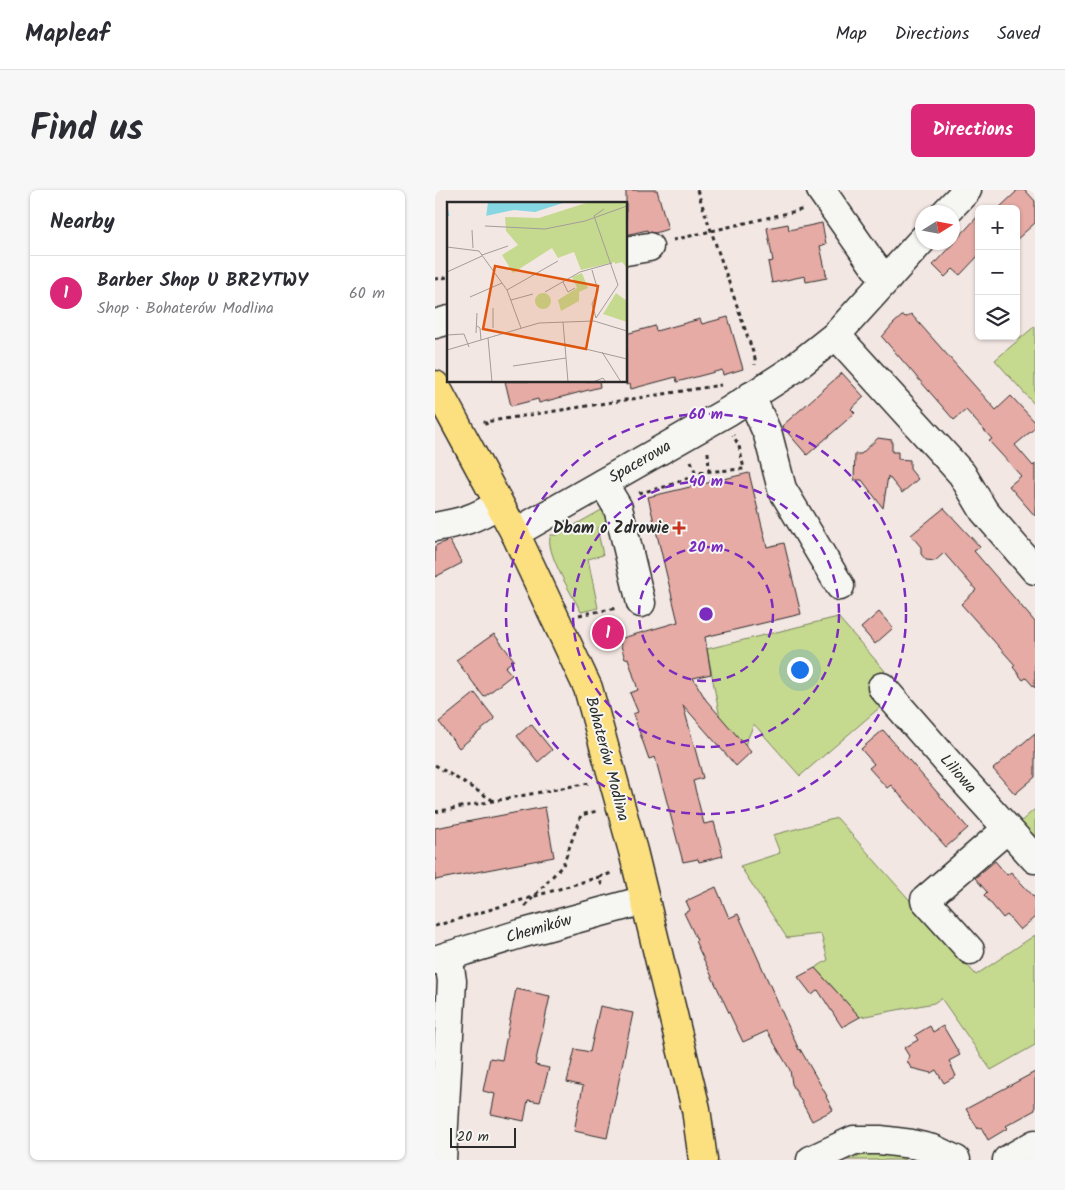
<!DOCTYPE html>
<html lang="en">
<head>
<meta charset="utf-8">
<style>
  :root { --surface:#fff; --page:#f7f7f7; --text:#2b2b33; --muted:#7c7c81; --line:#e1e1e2; --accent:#db2777 }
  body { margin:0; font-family:Kalam,sans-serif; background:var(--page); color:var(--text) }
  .controls { position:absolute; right:15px; top:15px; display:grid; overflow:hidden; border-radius:8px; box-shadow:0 1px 4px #0004 }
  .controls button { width:45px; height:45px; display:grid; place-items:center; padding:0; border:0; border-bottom:1px solid var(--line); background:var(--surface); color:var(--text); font:25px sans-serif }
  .compass { position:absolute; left:480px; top:15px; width:45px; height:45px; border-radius:50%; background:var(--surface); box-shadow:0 1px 4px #0004; rotate:79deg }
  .scale { position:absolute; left:15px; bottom:12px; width:66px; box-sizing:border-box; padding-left:5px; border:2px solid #2b2b2b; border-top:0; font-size:14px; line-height:18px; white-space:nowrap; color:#2b2b2b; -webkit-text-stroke:4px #f6f6f2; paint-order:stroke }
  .you { position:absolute; left:364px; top:479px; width:18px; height:18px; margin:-12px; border:4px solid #fff; border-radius:50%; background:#1a73e8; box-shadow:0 0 0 8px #1a73e833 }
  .badge { display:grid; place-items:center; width:32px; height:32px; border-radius:50%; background:var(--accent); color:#fff; font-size:16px; font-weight:700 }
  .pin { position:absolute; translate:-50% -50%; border:2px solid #fff; box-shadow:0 1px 5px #0006 }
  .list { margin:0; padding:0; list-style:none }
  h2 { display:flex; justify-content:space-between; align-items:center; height:65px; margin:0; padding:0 20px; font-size:21px }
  h2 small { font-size:16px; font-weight:400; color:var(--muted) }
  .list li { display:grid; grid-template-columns:32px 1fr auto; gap:15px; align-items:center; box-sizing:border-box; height:75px; padding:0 20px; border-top:1px solid var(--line) }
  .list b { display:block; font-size:19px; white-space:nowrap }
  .list p { margin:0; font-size:16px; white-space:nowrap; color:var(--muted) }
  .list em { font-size:16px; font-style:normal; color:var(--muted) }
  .icon { flex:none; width:28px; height:28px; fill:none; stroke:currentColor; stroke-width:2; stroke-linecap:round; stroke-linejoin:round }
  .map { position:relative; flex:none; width:600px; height:970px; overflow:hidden; border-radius:8px }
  header { display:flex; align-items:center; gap:30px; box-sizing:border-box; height:70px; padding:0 25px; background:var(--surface); border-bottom:1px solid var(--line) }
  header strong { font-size:24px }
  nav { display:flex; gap:28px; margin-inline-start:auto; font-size:18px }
  .intro { display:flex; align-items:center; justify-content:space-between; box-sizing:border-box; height:120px; padding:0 30px }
  h1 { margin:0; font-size:35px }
  .button { padding:12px 22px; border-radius:8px; background:var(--accent); color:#fff; font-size:18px; font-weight:700 }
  main { display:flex; gap:30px; padding:0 30px }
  aside { flex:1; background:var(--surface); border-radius:8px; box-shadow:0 1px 4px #0004 }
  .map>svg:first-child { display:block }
  .green { fill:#c6da8f; stroke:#78825d }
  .building { fill:#e6aba5; stroke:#2b2b2b }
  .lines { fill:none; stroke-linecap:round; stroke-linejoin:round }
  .minor-casing { stroke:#2b2b2b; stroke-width:31 }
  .major-casing { stroke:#2b2b2b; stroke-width:31 }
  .path { stroke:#2b2b2b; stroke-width:3; stroke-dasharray:4 4; stroke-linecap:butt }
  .minor { stroke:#f6f6f2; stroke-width:28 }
  .major { stroke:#fce080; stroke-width:28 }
  .ring { fill:none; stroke:#7b2cbf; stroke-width:2.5; stroke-dasharray:9 6 }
  .poi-dot { fill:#c8321e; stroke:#f6f6f2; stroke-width:2 }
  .labels { text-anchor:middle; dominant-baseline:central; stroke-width:4; stroke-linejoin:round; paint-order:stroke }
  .street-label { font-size:16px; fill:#2b2b2b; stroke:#f6f6f2 }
  .poi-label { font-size:16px; font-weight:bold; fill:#2b2b2b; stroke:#f6f6f2; text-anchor:end }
  .inset-road { fill:none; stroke:#a39c99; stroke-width:1 }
  .view { fill:#df570e; fill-opacity:0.15; stroke:#df570e; stroke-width:2.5 }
  .inset-edge { fill:none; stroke:#2b2b2b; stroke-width:2.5 }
  .centre { fill:#7b2cbf; stroke:#f6f6f2; stroke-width:2.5 }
  .ring-label { font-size:15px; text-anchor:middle; font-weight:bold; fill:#7b2cbf; stroke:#f6f6f2; stroke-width:4; stroke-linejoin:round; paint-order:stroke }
</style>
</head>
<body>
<header>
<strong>Mapleaf</strong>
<nav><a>Map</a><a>Directions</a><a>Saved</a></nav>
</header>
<div class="intro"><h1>Find us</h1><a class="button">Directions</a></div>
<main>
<aside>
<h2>Nearby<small></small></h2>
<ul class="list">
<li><span class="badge">1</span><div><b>Barber Shop U BRZYTWY</b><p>Shop · Bohaterów Modlina</p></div><em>60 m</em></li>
</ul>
</aside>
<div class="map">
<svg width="600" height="970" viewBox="0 0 600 970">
  <rect width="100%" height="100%" fill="#f3e7e3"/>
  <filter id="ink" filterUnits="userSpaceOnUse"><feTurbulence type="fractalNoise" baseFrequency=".02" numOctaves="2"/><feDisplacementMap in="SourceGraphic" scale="10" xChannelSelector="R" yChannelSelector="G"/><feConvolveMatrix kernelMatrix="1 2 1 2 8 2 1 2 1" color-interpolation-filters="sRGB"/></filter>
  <g filter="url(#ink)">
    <!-- green -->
    <g class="green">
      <polygon points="600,136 600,215 560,170"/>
      <path d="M 170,318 L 175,334 L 162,338 L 168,365 L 153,369 L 163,418 L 146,422 C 138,406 108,359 116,345 L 122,345 Z"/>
      <polygon points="403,427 450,481 435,495 450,513 365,586 319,534 310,555 285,528 272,459"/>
      <polygon points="600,619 600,654 583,634"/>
      <polygon points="402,628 541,785 600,745 600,855 556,880 506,808 499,813 425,827 380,778 393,770 386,744 352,748 305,676 345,663 338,645"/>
      <polygon points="443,956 473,962 469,970 396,970 415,961 419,968"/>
    </g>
    <!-- building -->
    <g class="building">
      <polygon points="191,0 222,0 233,39 220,43 213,42 212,40 191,45"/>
      <polygon points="581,0 590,0 600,11 600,33 581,50 581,19 563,19 581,2"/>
      <polygon points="544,25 544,65 525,85 518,79 510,87 498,75"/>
      <polygon points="387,33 391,54 385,56 392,88 371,92 370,86 337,93 333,72 338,71 332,38 353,34 354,40"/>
      <polygon points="476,124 561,220 576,206 600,232 600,238 580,255 598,276 600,274 600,326 574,296 586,286 554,251 557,249 531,220 519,230 447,147 458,134 467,126 472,127"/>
      <polygon points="293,127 308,179 288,185 287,180 242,192 241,187 196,199 195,194 191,195 191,144 220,136 221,141 265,129 267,134"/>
      <polygon points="407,183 429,207 416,219 420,223 372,265 347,236"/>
      <polygon points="70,191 164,191 165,197 104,213 103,209 76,216"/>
      <polygon points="443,248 457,250 457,262 463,262 463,269 475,270 475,279 483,289 467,303 453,286 448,318 427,290 419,290 420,264 426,264"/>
      <polygon points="314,283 332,357 349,353 366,424 270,447 276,484 258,488 271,510 316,562 301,576 248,515 268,588 258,591 269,634 279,632 288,666 264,672 263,669 248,672 220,567 214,569 198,524 203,522 195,503 203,500 193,468 190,469 184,449 243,432 213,307"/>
      <polygon points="509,318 545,357 539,361 600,432 600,498 591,488 588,490 578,477 580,475 526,414 541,400 509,363 500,371 491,370 486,364 486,357 476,345"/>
      <polygon points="14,350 27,373 0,387 0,356"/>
      <polygon points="444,422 458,438 440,454 426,438"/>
      <polygon points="179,432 184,449 167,454 163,437"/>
      <polygon points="59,444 79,470 70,477 77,485 49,507 21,470"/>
      <polygon points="40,503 60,529 24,558 4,532"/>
      <polygon points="96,534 117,560 103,572 82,546"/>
      <polygon points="448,540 533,638 511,657 456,595 452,598 434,578 439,574 426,559"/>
      <polygon points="600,543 600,587 580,604 558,579"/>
      <polygon points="110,617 119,667 0,690 0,638"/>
      <polygon points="560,671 572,685 576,682 600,708 600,727 585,740 572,725 568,728 549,705 552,702 540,688"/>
      <polygon points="281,697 294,728 303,724 364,860 365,859 392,906 391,907 398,920 377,931 357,894 355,880 332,841 308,852 260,751 262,750 249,723 255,720 251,711"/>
      <polygon points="380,778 389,788 425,827 407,837 383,800 377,805 363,787"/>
      <polygon points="81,799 115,806 100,875 114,878 105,912 93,910 89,931 56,924 60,904 48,901 55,868 67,870"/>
      <polygon points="165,816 198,823 172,948 139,941 148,896 132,892 140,859 155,862"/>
      <polygon points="495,836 498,842 508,836 525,865 514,871 521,886 509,893 501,880 496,883 476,878 472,871 474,866 469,858 483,850 480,845"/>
      <polygon points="600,882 600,920 571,936 573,938 553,950 546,937 543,939 531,919"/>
    </g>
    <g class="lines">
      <defs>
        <g id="minor">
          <polyline points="386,0 440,77 453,88"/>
          <polyline points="511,22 532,0"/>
          <polyline points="191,61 214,57"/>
          <polyline points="0,134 14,130"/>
          <polyline points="401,145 527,284 549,321 600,380"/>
          <polyline points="316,206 333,245 347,299 405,396"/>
          <polyline points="168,293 183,318 206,413"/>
          <path d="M 0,337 C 28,332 39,329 64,314"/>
          <polyline points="80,343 294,221 357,180 401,145 488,49"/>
          <polyline points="447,497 523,584 600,669"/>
          <polyline points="535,760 490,710 572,639"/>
          <polyline points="0,770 85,744 210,710"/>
          <polyline points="7,970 17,791 13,766"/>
          <polyline points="376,970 419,950 445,950 477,954 498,959 521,970"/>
          <polyline points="572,970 600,954"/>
        </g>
        <polyline id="major" points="0,195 80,343 153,498 198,661 261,919 268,970"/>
      </defs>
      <!-- minor casing -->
      <use href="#minor" class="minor-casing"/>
      <!-- major casing -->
      <use href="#major" class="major-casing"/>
      <!-- path -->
      <g class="path">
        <polyline points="262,0 320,168 320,175"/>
        <polyline points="238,50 370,19"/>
        <polyline points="0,89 14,87"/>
        <polyline points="52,235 50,232 286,195"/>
        <polyline points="273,262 274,281"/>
        <polyline points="256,271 261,284"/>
        <polyline points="204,303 233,296 267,282 309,279 304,256 298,245"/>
        <polyline points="144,425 182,418"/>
        <polyline points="0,575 59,611"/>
        <polyline points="0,622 154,593"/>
        <polyline points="164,687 174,684 177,681"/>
        <polyline points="90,716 128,675 146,625 162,621"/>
        <polyline points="0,736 164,687 167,696"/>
      </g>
      <!-- minor -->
      <use href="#minor" class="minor"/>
      <!-- major -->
      <use href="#major" class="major"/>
    </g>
  </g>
  <!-- distance rings -->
  <g class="ring">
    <circle cx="271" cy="424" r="67"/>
    <circle cx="271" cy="424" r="133"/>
    <circle cx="271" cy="424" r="200"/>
  </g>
  <!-- markers -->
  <path class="poi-dot" d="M241.5 330.5h5v5h5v5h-5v5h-5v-5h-5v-5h5z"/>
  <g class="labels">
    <!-- street labels -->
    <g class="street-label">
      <text transform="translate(205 272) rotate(-30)">Spacerowa</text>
      <text transform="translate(172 569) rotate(75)">Bohaterów Modlina</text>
      <text transform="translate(523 584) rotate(49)">Liliowa</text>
      <text transform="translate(104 739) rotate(-16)">Chemików</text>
    </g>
    <!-- poi labels -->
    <g class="poi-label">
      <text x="234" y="338">Dbam o Zdrowie</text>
    </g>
  </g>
  <!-- overview -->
  <g transform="translate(12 12)">
    <rect width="180" height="180" fill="#f3e7e3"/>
    <path d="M 142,0 L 180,0 L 180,66 L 175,60 L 168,62 L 168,60 L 134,68 L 127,50 L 111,56 L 105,46 L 66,71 L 55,53 L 71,43 L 59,29 L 58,15 L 92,16 ZM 135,71 L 141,86 L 132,90 L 132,99 L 114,109 L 111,98 L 130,86 L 125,75 ZM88 99a8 8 0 1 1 16 0a8 8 0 1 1-16 0ZM 169,91 L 180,99 L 180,120 L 156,112 Z" fill="#c6da8f"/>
    <path d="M 0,0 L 119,0 L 88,10 L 67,8 L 34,15 L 0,14 Z" fill="#87d7e3"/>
    <path d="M 4,0 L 41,0 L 39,16 L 3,16 L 0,2 Z" fill="#f3e7e3"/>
    <path class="inset-road" d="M 157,7 L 147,14 L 171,83M 38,24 L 98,27 L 138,19 L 180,4M 25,28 L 26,46M 0,45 L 32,49 L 60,88 L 74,126M 35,53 L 61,44M 145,68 L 151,89 L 145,102 L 149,116M 0,70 L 35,54M 116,80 L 121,90 L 128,86M 60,88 L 111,59M 98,90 L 133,70 L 165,61M 23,95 L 55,81M 64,98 L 86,92M 149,116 L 171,83M 116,120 L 121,180M 30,124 L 33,126 L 34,138M 46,126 L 46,106M 29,131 L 30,111M 0,133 L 17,132 L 22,145M 41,136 L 45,180M 118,142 L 180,157M 0,148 L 92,121 L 147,119 L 180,129M 155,150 L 174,180M 66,164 L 119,156M 146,180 L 156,176 L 159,180"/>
    <path class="view" d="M 48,64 L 151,84 L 139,147 L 36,127 Z"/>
    <rect width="180" height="180" class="inset-edge"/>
  </g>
  <circle cx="271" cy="424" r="8" class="centre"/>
  <g class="ring-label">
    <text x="271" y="229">60 m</text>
    <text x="271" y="296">40 m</text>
    <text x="271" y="362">20 m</text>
  </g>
</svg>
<div class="controls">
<button>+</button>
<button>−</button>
<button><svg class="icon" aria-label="layers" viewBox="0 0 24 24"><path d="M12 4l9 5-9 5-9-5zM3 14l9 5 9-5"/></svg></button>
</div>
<svg class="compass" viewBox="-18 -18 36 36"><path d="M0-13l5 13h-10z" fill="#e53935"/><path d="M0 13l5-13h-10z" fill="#7c7c81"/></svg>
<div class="scale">20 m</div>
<div class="you"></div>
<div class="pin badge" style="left:173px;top:443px">1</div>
</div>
</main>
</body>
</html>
